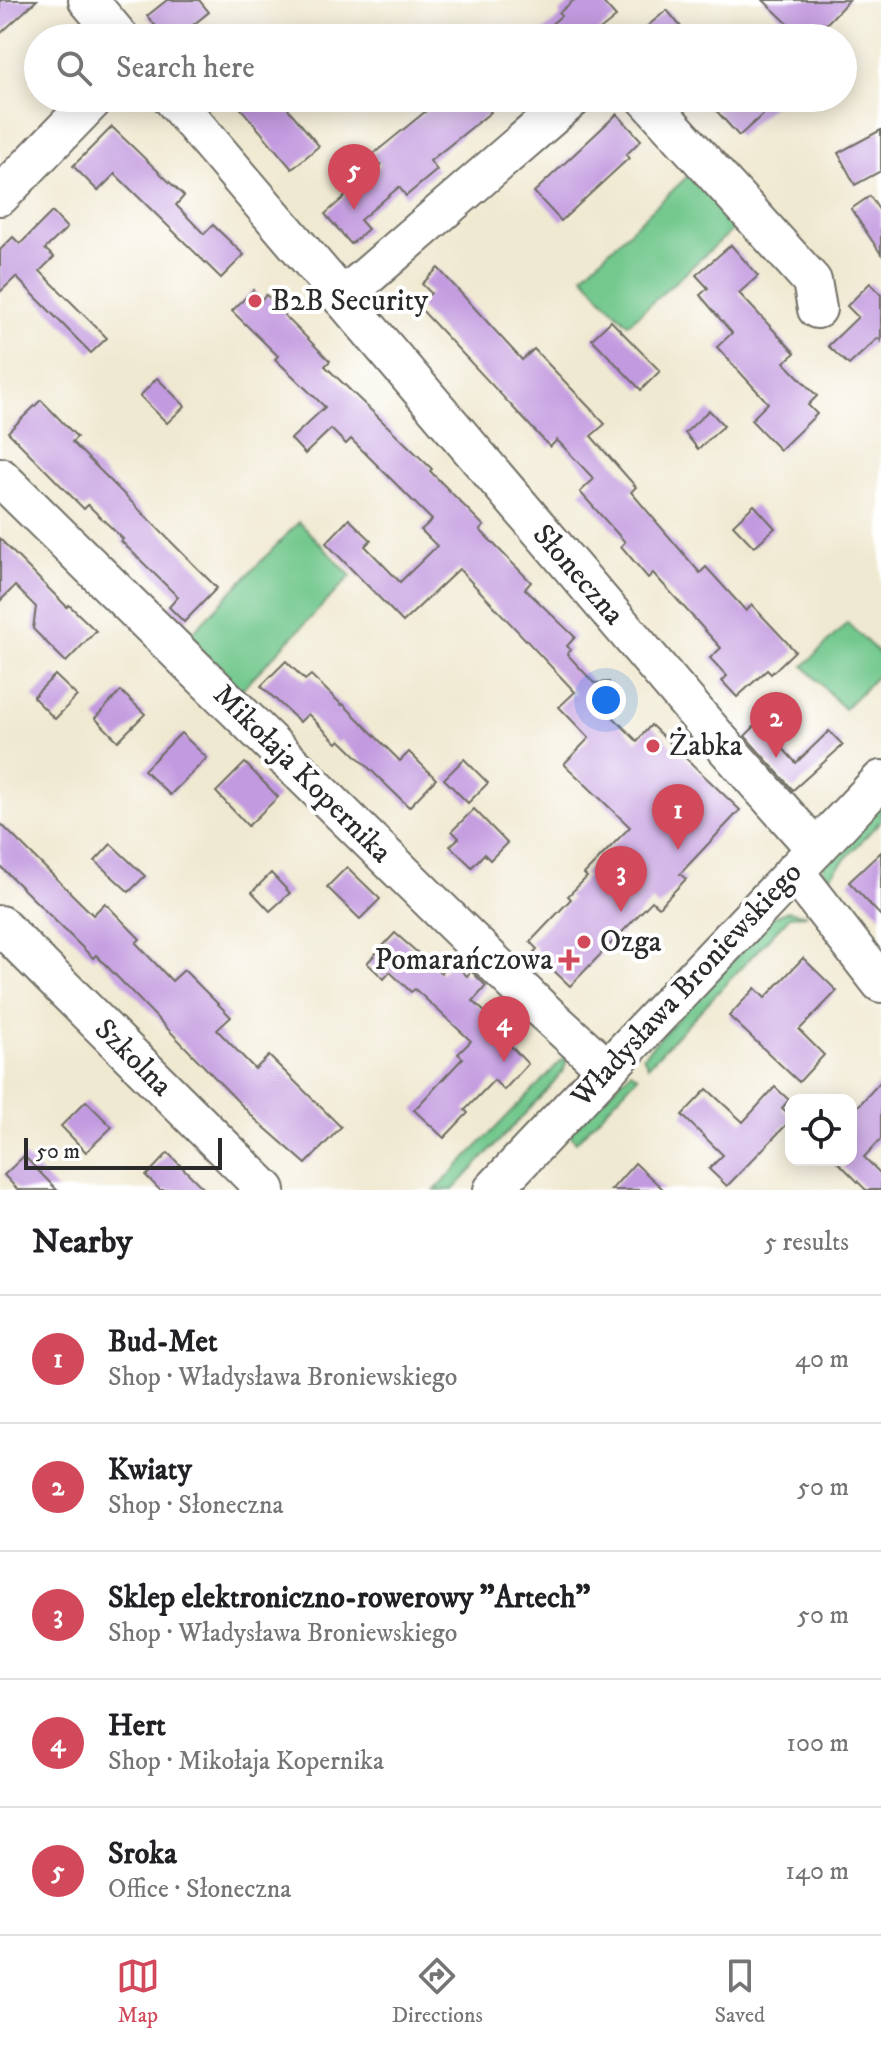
<!DOCTYPE html>
<html lang="en">
<head>
<meta charset="utf-8">
<style>
  :root { --surface:#fff; --page:#f2f2f2; --text:#202124; --muted:#757577; --line:#e0e0e0; --accent:#d1495b }
  body { margin:0; font-family:"IM FELL DW Pica",serif; background:var(--page); color:var(--text) }
  .controls { position:absolute; right:24px; bottom:24px; display:grid; overflow:hidden; border-radius:16px; box-shadow:0 4px 20px #0003 }
  .controls button { width:72px; height:72px; display:grid; place-items:center; padding:0; border:0; border-bottom:2px solid var(--line); background:var(--surface); color:var(--text); font:40px sans-serif }
  .scale { position:absolute; left:24px; bottom:20px; width:198px; box-sizing:border-box; padding-left:8px; border:4px solid #2b2b2b; border-top:0; font-size:22px; line-height:28px; white-space:nowrap; color:#2b2b2b; -webkit-text-stroke:6px #fff; paint-order:stroke }
  .you { position:absolute; left:606px; top:700px; width:28px; height:28px; margin:-20px; border:6px solid #fff; border-radius:50%; background:#1a73e8; box-shadow:0 0 0 12px #1a73e833 }
  .badge { display:grid; place-items:center; width:52px; height:52px; border-radius:50%; background:var(--accent); color:#fff; font-size:26px; font-weight:700 }
  .pin { position:absolute; translate:-50% -66px; filter:drop-shadow(0 2px 4px #0008) }
  .pin::after { content:''; position:absolute; top:42px; width:28px; height:24px; background:inherit; clip-path:polygon(0 0,100% 0,50% 100%) }
  .list { margin:0; padding:0; list-style:none }
  h2 { display:flex; justify-content:space-between; align-items:center; height:104px; margin:0; padding:0 32px; font-size:34px }
  h2 small { font-size:26px; font-weight:400; color:var(--muted) }
  .list li { display:grid; grid-template-columns:52px 1fr auto; gap:24px; align-items:center; box-sizing:border-box; height:128px; padding:0 32px; border-top:2px solid var(--line) }
  .list b { display:block; font-size:30px; white-space:nowrap }
  .list p { margin:0; font-size:26px; white-space:nowrap; color:var(--muted) }
  .list em { font-size:26px; font-style:normal; color:var(--muted) }
  .icon { flex:none; width:44px; height:44px; fill:none; stroke:currentColor; stroke-width:2; stroke-linecap:round; stroke-linejoin:round }
  .map { position:relative; flex:none; width:881px; height:1190px; overflow:hidden }
  .search { position:absolute; background:var(--surface); box-shadow:0 4px 20px #0003; left:24px; right:24px; top:24px; height:88px; display:flex; align-items:center; gap:20px; box-sizing:border-box; padding:0 28px; border-radius:44px; color:var(--muted); font-size:30px }
  .sheet { height:744px; background:var(--surface) }
  nav { display:flex; justify-content:space-around; align-items:center; box-sizing:border-box; height:112px; border-top:2px solid var(--line); background:var(--surface); font-size:22px; color:var(--muted) }
  nav a { display:grid; justify-items:center; gap:4px }
  nav .on { color:var(--accent) }
  .map>svg:first-child { display:block }
  .green { fill:#72c88d; stroke:#4e7a5c; stroke-width:2 }
  .building { fill:#c29adf }
  .lines { fill:none; stroke-linecap:round; stroke-linejoin:round }
  .minor-casing { stroke:#706e65; stroke-width:42 }
  .minor { stroke:#fff; stroke-width:38 }
  .poi-dot { fill:#d1495b; stroke:#fff; stroke-width:3 }
  .labels { text-anchor:middle; dominant-baseline:central; stroke-width:8; stroke-linejoin:round; paint-order:stroke }
  .poi-label { font-size:30px; fill:#2b2b2b; stroke:#fff; text-anchor:start }
  .street-label { font-size:30px; fill:#2b2b2b; stroke:#fff }
</style>
</head>
<body>
<div class="map">
<svg width="881" height="1190" viewBox="0 0 881 1190">
  <rect width="100%" height="100%" fill="#fff"/>
  <filter id="ink" filterUnits="userSpaceOnUse"><feTurbulence type="fractalNoise" baseFrequency=".0125" numOctaves="2"/><feDisplacementMap in="SourceGraphic" scale="16" xChannelSelector="R" yChannelSelector="G"/><feConvolveMatrix kernelMatrix="1 2 1 2 8 2 1 2 1" color-interpolation-filters="sRGB"/></filter>
  <filter id="wash" filterUnits="userSpaceOnUse"><feTurbulence type="fractalNoise" baseFrequency=".006" numOctaves="4" result="noise"/><feDisplacementMap in="SourceGraphic" scale="32" xChannelSelector="R" yChannelSelector="G"/><feGaussianBlur stdDeviation="1.8" result="paint"/><feColorMatrix in="noise" values="0 0 0 0 0 0 0 0 0 0 0 0 0 0 0 0 0 1.4 0 .05"/><feComposite in="paint" operator="in"/></filter>
  <g filter="url(#wash)">
    <rect width="100%" height="100%" fill="#f0e9d1"/>
    <!-- green -->
    <g class="green">
      <polygon points="690,174 736,227 628,324 603,299 583,275"/>
      <polygon points="299,522 351,576 238,693 184,641"/>
      <polygon points="847,623 881,655 881,672 844,709 804,666"/>
      <polygon points="881,801 881,820 827,879 823,870 824,862"/>
      <polygon points="788,911 807,915 790,916 648,1066 643,1056 772,917"/>
      <polygon points="568,1054 564,1070 549,1088 453,1190 435,1190"/>
      <polygon points="631,1071 638,1076 576,1142 568,1133"/>
    </g>
    <g id="blocks">
      <!-- building -->
      <g class="building">
        <polygon points="0,0 37,0 0,34"/>
        <polygon points="167,0 199,0 209,12 177,38 166,38 147,16"/>
        <polygon points="574,0 601,0 616,17 590,38 535,38 561,16 559,13"/>
        <polygon points="763,0 849,0 813,38 803,38"/>
        <polygon points="667,10 690,38 633,38"/>
        <polygon points="232,98 279,98 319,146 292,169"/>
        <polygon points="442,98 480,98 491,112 430,161 437,170 406,196 399,187 360,220 368,229 351,244 325,214 381,165 372,155"/>
        <polygon points="705,98 781,98 739,136"/>
        <polygon points="617,114 641,140 626,155 629,158 561,221 534,192"/>
        <polygon points="112,127 184,196 176,205 204,234 213,225 244,255 221,278 115,174 98,191 73,166"/>
        <polygon points="881,130 881,171 855,185 838,153"/>
        <polygon points="870,196 881,213 881,254 851,209"/>
        <polygon points="52,212 67,228 45,249 54,257 40,271 107,338 91,353 16,277 0,292 0,250 13,237 20,244"/>
        <polygon points="731,245 758,276 739,293 795,353 784,362 817,396 808,405 817,414 780,450 751,420 768,403 717,347 732,333 700,295 708,288 696,275"/>
        <polygon points="438,268 522,360 534,349 605,424 591,436 636,487 631,492 700,573 706,567 746,611 752,605 795,651 771,674 767,670 737,697 722,681 727,676 710,658 721,648 653,573 648,578 621,546 625,542 580,492 594,479 557,440 550,447 418,306 431,293 422,284"/>
        <polygon points="870,283 881,295 881,341 878,338 849,365 828,346 858,317 847,306"/>
        <polygon points="253,290 262,300 266,295 271,299 273,298 287,311 284,315 330,361 325,366 432,469 430,471 484,526 480,530 531,582 525,589 575,637 567,646 571,650 567,654 594,683 609,682 607,695 613,701 605,709 637,741 651,725 740,810 680,874 686,879 659,907 652,901 570,986 534,952 537,949 530,942 571,899 568,896 587,877 584,874 630,827 564,764 589,738 559,707 575,692 459,569 403,622 326,543 349,519 371,540 365,546 400,582 437,546 421,530 432,520 351,439 346,444 331,429 305,454 291,439 325,407 275,359 278,356 232,311"/>
        <polygon points="611,321 660,371 641,390 592,339"/>
        <polygon points="157,378 185,406 167,423 140,396"/>
        <polygon points="41,400 77,437 72,442 217,588 184,622 169,607 178,597 121,541 123,539 88,505 84,509 8,432"/>
        <polygon points="709,410 724,426 698,449 685,433"/>
        <polygon points="754,505 775,528 754,547 733,525"/>
        <polygon points="0,539 67,607 69,605 96,631 66,662 33,629 36,607 15,586 0,601"/>
        <polygon points="286,661 305,680 311,675 342,705 343,704 400,761 409,752 436,779 409,807 340,740 337,743 308,714 300,722 261,686"/>
        <polygon points="55,675 77,696 55,719 33,697"/>
        <polygon points="121,691 145,714 118,741 95,718"/>
        <polygon points="759,722 796,763 829,731 843,745 793,790 745,736"/>
        <polygon points="181,733 207,758 170,795 144,770"/>
        <polygon points="464,759 488,783 468,803 444,779"/>
        <polygon points="245,763 278,797 248,826 216,792"/>
        <polygon points="474,809 507,843 490,860 484,854 472,867 450,846 459,838 452,831"/>
        <polygon points="0,823 93,915 105,903 140,939 136,943 172,981 184,970 231,1017 217,1030 255,1069 269,1056 341,1127 306,1164 256,1120 96,955 93,958 0,866"/>
        <polygon points="111,844 145,876 129,892 95,861"/>
        <polygon points="881,852 881,916 849,882"/>
        <polygon points="347,867 380,899 360,919 327,887"/>
        <polygon points="271,873 290,893 270,911 252,892"/>
        <polygon points="395,933 441,973 452,962 467,976 471,971 486,986 473,1001 506,1032 502,1037 528,1064 504,1090 494,1080 465,1110 468,1113 444,1138 414,1110 463,1058 458,1054 471,1041 415,989 411,992 390,972 384,979 367,963"/>
        <polygon points="803,958 837,991 799,1030 824,1055 799,1082 729,1016 755,988 765,998"/>
        <polygon points="881,1081 881,1139 864,1157 881,1174 881,1190 866,1190 836,1160 851,1160 851,1114"/>
        <polygon points="775,1087 789,1100 782,1108 791,1116 791,1120 727,1186 709,1169 723,1155 682,1115 707,1089 743,1122"/>
        <polygon points="86,1101 112,1127 86,1152 61,1126"/>
        <polygon points="168,1153 205,1190 160,1190 146,1176"/>
        <polygon points="24,1156 57,1190 18,1190 4,1175"/>
        <polygon points="635,1163 664,1190 611,1190"/>
      </g>
    </g>
  </g>
  <g filter="url(#ink)">
    <use href="#blocks" fill-opacity="0" stroke="#706e65" stroke-width="2"/>
    <g class="lines">
      <defs>
        <g id="minor">
          <polyline points="88,0 120,38"/>
          <polyline points="172,98 720,741 816,849"/>
          <polyline points="646,98 812,281 817,309"/>
          <polyline points="0,196 95,98"/>
          <polyline points="342,298 573,98"/>
          <polyline points="0,477 539,1007 607,1069"/>
          <polyline points="794,871 881,983"/>
          <polyline points="0,925 266,1190"/>
          <polyline points="493,1190 881,780"/>
        </g>
      </defs>
      <!-- minor casing -->
      <use href="#minor" class="minor-casing"/>
      <!-- minor -->
      <use href="#minor" class="minor"/>
    </g>
  </g>
  <!-- markers -->
  <g class="poi-dot">
    <circle cx="255" cy="301" r="8"/>
    <circle cx="653" cy="746" r="8"/>
    <circle cx="584" cy="942" r="8"/>
    <path d="M565 948h8v8h8v8h-8v8h-8v-8h-8v-8h8z"/>
  </g>
  <g class="labels">
    <!-- poi labels -->
    <g class="poi-label">
      <text x="271" y="301">B2B Security</text>
      <text x="669" y="746">Żabka</text>
      <text x="600" y="942">Ozga</text>
      <text x="553" y="960" text-anchor="end">Pomarańczowa</text>
    </g>
    <!-- street labels -->
    <g class="street-label">
      <text transform="translate(578 575) rotate(49)">Słoneczna</text>
      <text transform="translate(302 774) rotate(45)">Mikołaja Kopernika</text>
      <text transform="translate(687 985) rotate(-47)">Władysława Broniewskiego</text>
      <text transform="translate(133 1058) rotate(45)">Szkolna</text>
    </g>
  </g>
</svg>
<div class="controls">
<button><svg class="icon" aria-label="locate" viewBox="0 0 24 24"><circle cx="12" cy="12" r="6"/><path d="M12 2v4M12 18v4M2 12h4M18 12h4"/></svg></button>
</div>
<div class="scale">50 m</div>
<div class="you"></div>
<div class="pin badge" style="left:678px;top:850px">1</div>
<div class="pin badge" style="left:776px;top:758px">2</div>
<div class="pin badge" style="left:621px;top:912px">3</div>
<div class="pin badge" style="left:504px;top:1062px">4</div>
<div class="pin badge" style="left:354px;top:210px">5</div>
<div class="search"><svg class="icon" aria-label="search" viewBox="0 0 24 24"><circle cx="10" cy="10" r="6"/><path d="M15 15l6 6"/></svg>Search here</div>
</div>
<section class="sheet">
<h2>Nearby<small>5 results</small></h2>
<ul class="list">
<li><span class="badge">1</span><div><b>Bud-Met</b><p>Shop · Władysława Broniewskiego</p></div><em>40 m</em></li>
<li><span class="badge">2</span><div><b>Kwiaty</b><p>Shop · Słoneczna</p></div><em>50 m</em></li>
<li><span class="badge">3</span><div><b>Sklep elektroniczno-rowerowy &quot;Artech&quot;</b><p>Shop · Władysława Broniewskiego</p></div><em>50 m</em></li>
<li><span class="badge">4</span><div><b>Hert</b><p>Shop · Mikołaja Kopernika</p></div><em>100 m</em></li>
<li><span class="badge">5</span><div><b>Sroka</b><p>Office · Słoneczna</p></div><em>140 m</em></li>
</ul>
</section>
<nav>
<a class="on"><svg class="icon" aria-label="map" viewBox="0 0 24 24"><path d="M3 6l6-2 6 2 6-2v14l-6 2-6-2-6 2zM9 4v14M15 6v14"/></svg>Map</a>
<a><svg class="icon" aria-label="directions" viewBox="0 0 24 24"><path d="M12 3l9 9-9 9-9-9zM9 14v-3h6M13 9l2 2-2 2"/></svg>Directions</a>
<a><svg class="icon" aria-label="saved" viewBox="0 0 24 24"><path d="M7 4h10v16l-5-4-5 4z"/></svg>Saved</a>
</nav>
</body>
</html>
